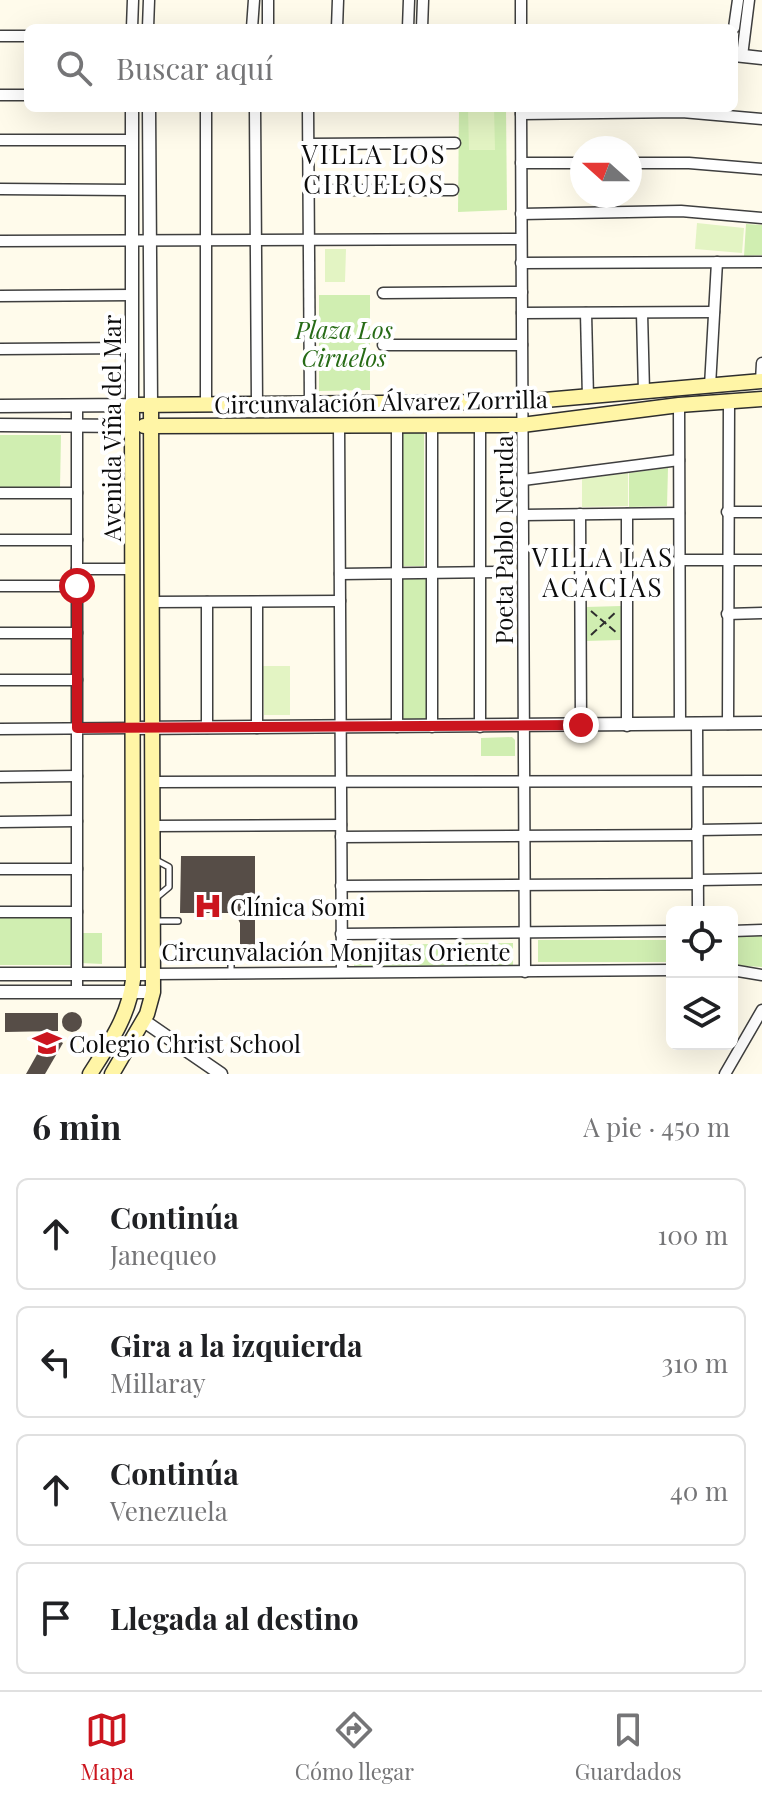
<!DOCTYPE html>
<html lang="es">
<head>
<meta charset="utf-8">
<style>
  :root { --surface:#fff; --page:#f6f6f6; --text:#202124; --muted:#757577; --line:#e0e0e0; --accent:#cb151e }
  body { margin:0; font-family:"Playfair Display",serif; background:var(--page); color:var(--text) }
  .controls { position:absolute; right:24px; bottom:24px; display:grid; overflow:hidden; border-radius:12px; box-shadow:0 8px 32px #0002 }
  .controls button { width:72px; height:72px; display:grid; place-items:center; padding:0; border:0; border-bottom:2px solid var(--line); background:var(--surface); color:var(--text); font:40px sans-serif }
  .compass { position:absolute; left:570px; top:136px; width:72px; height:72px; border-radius:50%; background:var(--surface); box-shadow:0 8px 32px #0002; rotate:291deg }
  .stop { position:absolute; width:24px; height:24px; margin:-18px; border:6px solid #cb151e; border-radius:50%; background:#fff }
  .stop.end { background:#cb151e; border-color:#fff; box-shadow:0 2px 8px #0008 }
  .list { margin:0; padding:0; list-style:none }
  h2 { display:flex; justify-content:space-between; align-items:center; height:104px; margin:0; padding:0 32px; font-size:34px }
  h2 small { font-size:26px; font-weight:400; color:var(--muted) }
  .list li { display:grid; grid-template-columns:52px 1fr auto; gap:24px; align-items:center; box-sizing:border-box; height:112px; margin:0 16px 16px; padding:0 16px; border:2px solid var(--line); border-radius:12px }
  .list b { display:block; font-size:30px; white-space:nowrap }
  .list p { margin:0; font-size:26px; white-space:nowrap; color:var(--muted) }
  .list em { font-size:26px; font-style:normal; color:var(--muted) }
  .icon { flex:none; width:44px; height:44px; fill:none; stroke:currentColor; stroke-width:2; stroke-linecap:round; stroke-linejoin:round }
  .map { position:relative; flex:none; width:762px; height:1074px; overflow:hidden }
  .search { position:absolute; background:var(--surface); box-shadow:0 8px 32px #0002; left:24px; right:24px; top:24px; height:88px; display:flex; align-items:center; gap:20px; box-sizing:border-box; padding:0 28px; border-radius:12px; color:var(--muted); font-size:30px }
  .sheet { height:616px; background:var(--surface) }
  nav { display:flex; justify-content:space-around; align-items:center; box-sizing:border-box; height:112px; border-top:2px solid var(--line); background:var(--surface); font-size:22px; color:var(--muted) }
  nav a { display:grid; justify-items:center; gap:4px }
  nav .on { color:var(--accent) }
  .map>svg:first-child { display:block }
  .green { fill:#d0eeb1 }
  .pitch { fill:#e3f4c3 }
  .building { fill:#564d47 }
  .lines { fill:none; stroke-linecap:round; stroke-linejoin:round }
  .service-casing { stroke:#3f3f3f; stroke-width:8 }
  .minor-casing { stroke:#3f3f3f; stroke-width:13 }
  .tertiary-casing { stroke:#3f3f3f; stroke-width:15 }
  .secondary-casing { stroke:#2e2e2e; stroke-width:17 }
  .path { stroke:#2e2e2e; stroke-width:2; stroke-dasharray:8 4; stroke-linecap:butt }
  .service { stroke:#fff; stroke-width:5 }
  .minor { stroke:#fff; stroke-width:10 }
  .tertiary { stroke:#fff; stroke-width:12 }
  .secondary { stroke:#fff5a6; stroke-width:14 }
  .route { stroke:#cb151e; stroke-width:10 }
  .labels { text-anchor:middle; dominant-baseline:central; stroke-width:8; stroke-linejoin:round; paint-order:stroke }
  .park-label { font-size:24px; font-style:italic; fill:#276b16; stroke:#fff }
  .street-label { font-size:24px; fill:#0c0c0c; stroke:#fff }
  .poi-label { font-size:24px; fill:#0c0c0c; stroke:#fff; text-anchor:start }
  .neighbourhood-label { font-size:26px; letter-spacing:2px; fill:#0c0c0c; stroke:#fff }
</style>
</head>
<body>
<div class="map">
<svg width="762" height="1074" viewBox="0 0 762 1074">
  <rect width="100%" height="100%" fill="#fffbeb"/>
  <!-- green -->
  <g class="green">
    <polygon points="459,108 506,108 507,210 458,212"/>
    <polygon points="746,224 762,225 762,255 744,256"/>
    <polygon points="319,295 370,295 370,390 319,391"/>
    <rect x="402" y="433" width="22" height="133"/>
    <polygon points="0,435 61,435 60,487 0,487"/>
    <polygon points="668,468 667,506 629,507 629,473"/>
    <polygon points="400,579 427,579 428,720 401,720"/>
    <polygon points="621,606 621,640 586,641 586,607"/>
    <polygon points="512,737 515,740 515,756 481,756 481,738"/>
    <polygon points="0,918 72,918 71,965 0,965"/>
    <polygon points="82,933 102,933 102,964 81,963"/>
    <polygon points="732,933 762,933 762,967 732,965"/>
    <rect x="538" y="940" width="134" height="22"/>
    <polygon points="513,943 513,965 354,967 354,945"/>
  </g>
  <!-- pitch -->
  <g class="pitch">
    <polygon points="468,108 494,108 495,150 469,150"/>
    <polygon points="697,223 744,228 742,253 695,249"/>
    <polygon points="325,249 346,249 345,282 325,282"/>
    <polygon points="628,473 628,506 582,507 582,479"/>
    <polygon points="263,666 290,666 290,715 264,715"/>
  </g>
  <!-- building -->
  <g class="building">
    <polygon points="181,856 255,856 255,958 240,960 240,923 235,913 180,913"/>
    <circle cx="72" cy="1022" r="10"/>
    <polygon points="5,1013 58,1013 58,1031 5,1032"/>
    <polygon points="48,1035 63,1043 45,1074 26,1074"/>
  </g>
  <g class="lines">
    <defs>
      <g id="service">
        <polyline points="154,859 169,867 169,887 157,897"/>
        <polyline points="155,921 178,921"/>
        <polyline points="231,957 231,973"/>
      </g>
      <g id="minor">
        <polyline points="132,28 133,0"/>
        <polyline points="148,28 149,0"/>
        <polyline points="252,28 254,0"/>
        <polyline points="268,28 268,0"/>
        <polyline points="337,28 338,0"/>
        <polyline points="408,28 409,0"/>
        <polyline points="422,28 423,0"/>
        <polyline points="521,28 521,0"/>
        <polyline points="734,28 738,0"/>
        <polyline points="0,36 28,36"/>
        <polyline points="742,56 749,0"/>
        <polyline points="0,95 28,95"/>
        <polyline points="255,108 257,404"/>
        <polyline points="308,108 310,404"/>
        <polyline points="521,108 525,972"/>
        <polyline points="521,114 682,112 762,119"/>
        <polyline points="0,140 132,140"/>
        <polyline points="309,144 455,143"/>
        <polyline points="521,163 582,163"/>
        <polyline points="630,163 689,163 762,169"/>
        <polyline points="0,189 132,190"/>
        <polyline points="309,190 453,190"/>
        <polyline points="521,214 681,211 762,218"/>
        <polyline points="0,241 521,239"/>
        <polyline points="521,263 762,262"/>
        <polyline points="383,293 522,292"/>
        <polyline points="0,296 132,295"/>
        <polyline points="522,313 714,312"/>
        <polyline points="586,313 588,398"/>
        <polyline points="642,313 644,392"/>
        <polyline points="383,345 522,345"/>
        <polyline points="0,349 132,348"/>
        <polyline points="761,381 762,363"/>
        <polyline points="710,386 717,262"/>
        <polyline points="206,405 206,108"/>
        <polyline points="679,405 680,724"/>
        <polyline points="77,406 77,992"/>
        <polyline points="339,425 342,972"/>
        <polyline points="397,425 397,727"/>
        <polyline points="432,425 432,727"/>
        <polyline points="480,425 480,727"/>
        <polyline points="523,480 679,460"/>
        <polyline points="0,493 77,493"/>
        <polyline points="727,512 762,512"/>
        <polyline points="580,514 581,725"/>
        <polyline points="627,514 627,726"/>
        <polyline points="523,515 679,513"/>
        <polyline points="0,540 77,540"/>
        <polyline points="679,560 762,560"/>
        <polyline points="77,569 133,569"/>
        <polyline points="340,574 498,572"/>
        <polyline points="0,586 77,586"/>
        <polyline points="152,602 340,601"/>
        <polyline points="207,602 207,728"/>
        <polyline points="257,602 257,728"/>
        <polyline points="727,614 762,613"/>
        <polyline points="0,633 77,633"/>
        <polyline points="0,680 77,680"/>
        <polyline points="697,724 698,912"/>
        <polyline points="728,724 729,401"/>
        <polyline points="0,729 133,728"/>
        <polyline points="0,777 77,776"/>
        <polyline points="153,782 762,781"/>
        <polyline points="0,822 77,821"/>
        <polyline points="153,826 341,825"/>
        <polyline points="697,830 762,829"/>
        <polyline points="341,837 697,835"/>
        <polyline points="0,869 77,869"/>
        <polyline points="698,880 762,879"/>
        <polyline points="341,886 698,884"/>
        <polyline points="0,912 77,912"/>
        <polyline points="732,931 762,930"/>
        <polyline points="341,934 672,931"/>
        <polyline points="732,970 762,975"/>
        <polyline points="153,974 672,970"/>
        <polyline points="725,1074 762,1010"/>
      </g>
      <g id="tertiary">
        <polyline points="734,55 762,58"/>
        <polyline points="149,108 151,405"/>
        <polyline points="0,406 132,405 132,108"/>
        <polyline points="0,425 133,426"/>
        <polyline points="133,728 762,723"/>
        <polyline points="0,974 153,974"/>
        <polyline points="0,992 153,992"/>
        <polyline points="144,1021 221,1074"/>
      </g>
      <g id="secondary">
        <polyline points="144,426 522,425 679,405 762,399"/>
        <path d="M 90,1074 C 109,1044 129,1016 133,980 L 132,405 L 522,402 L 762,381"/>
        <polyline points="112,1074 147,1014 153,992 151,405"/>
      </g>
    </defs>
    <!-- service casing -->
    <use href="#service" class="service-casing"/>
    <!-- minor casing -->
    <use href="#minor" class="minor-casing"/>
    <!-- tertiary casing -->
    <use href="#tertiary" class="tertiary-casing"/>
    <!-- secondary casing -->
    <use href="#secondary" class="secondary-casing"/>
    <!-- path -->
    <g class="path">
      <polyline points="591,611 617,633"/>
      <polyline points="591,635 616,612"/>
    </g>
    <!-- service -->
    <use href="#service" class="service"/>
    <!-- minor -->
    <use href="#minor" class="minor"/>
    <!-- tertiary -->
    <use href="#tertiary" class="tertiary"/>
    <!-- secondary -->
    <use href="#secondary" class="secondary"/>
  </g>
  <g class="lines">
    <!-- route -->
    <polyline class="route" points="77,586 77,728 581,725"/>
  </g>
  <!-- icons -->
  <defs>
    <symbol id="hospital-bare" viewBox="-9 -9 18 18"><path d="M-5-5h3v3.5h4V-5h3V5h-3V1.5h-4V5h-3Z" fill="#cb151e" stroke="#fff" stroke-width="2.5" paint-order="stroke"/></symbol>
    <symbol id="school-bare" viewBox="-9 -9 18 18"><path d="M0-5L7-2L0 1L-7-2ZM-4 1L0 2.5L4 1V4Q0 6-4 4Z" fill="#cb151e" stroke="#fff" stroke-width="2.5" paint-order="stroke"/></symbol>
  </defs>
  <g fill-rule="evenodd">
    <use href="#hospital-bare" x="188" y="886" width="40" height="40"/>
    <use href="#school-bare" x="27" y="1023" width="40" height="40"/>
  </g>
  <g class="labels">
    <!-- park labels -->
    <g class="park-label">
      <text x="344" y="329">Plaza Los<tspan x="344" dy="28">Ciruelos</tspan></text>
    </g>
    <!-- street labels -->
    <g class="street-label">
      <text transform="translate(381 401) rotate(-1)">Circunvalación Álvarez Zorrilla</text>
      <text transform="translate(111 428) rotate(-90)">Avenida Viña del Mar</text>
      <text transform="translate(503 540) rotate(-90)">Poeta Pablo Neruda</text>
      <text x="336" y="951">Circunvalación Monjitas Oriente</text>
    </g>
    <!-- poi labels -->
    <g class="poi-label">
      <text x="230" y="906">Clínica Somi</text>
      <text x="69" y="1043">Colegio Christ School</text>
    </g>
    <!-- neighbourhood labels -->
    <g class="neighbourhood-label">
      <text x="374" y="153">VILLA LOS<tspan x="374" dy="30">CIRUELOS</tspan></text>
      <text x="603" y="556">VILLA LAS<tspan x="603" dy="30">ACACIAS</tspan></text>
    </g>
  </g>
</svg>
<div class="controls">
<button><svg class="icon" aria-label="locate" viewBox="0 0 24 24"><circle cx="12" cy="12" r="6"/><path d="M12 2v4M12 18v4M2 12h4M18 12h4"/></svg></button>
<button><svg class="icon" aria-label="layers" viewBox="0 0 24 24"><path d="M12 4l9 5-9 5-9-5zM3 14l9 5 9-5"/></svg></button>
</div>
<svg class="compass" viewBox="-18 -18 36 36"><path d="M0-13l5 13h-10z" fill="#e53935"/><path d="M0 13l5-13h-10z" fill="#757577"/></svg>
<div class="stop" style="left:77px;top:586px"></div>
<div class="stop end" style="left:581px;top:725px"></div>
<div class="search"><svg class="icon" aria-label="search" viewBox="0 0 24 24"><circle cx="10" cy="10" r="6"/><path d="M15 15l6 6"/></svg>Buscar aquí</div>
</div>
<section class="sheet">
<h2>6 min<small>A pie · 450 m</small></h2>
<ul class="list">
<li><svg class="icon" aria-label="ahead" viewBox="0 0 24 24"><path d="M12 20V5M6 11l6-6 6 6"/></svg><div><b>Continúa</b><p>Janequeo</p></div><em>100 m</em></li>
<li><svg class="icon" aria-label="left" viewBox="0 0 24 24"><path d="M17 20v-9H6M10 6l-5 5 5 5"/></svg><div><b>Gira a la izquierda</b><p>Millaray</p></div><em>310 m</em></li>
<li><svg class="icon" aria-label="ahead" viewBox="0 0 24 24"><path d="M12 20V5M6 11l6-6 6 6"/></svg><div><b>Continúa</b><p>Venezuela</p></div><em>40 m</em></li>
<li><svg class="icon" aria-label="arrive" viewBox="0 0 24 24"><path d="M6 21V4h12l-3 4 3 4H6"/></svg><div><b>Llegada al destino</b></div></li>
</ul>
</section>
<nav>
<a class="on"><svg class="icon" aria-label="map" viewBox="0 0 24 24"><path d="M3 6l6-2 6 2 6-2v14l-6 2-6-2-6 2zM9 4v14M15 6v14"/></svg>Mapa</a>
<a><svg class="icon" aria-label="directions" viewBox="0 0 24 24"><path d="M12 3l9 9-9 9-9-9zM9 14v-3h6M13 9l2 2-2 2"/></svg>Cómo llegar</a>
<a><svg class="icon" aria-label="saved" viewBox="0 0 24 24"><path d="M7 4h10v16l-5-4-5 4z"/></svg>Guardados</a>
</nav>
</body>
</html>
